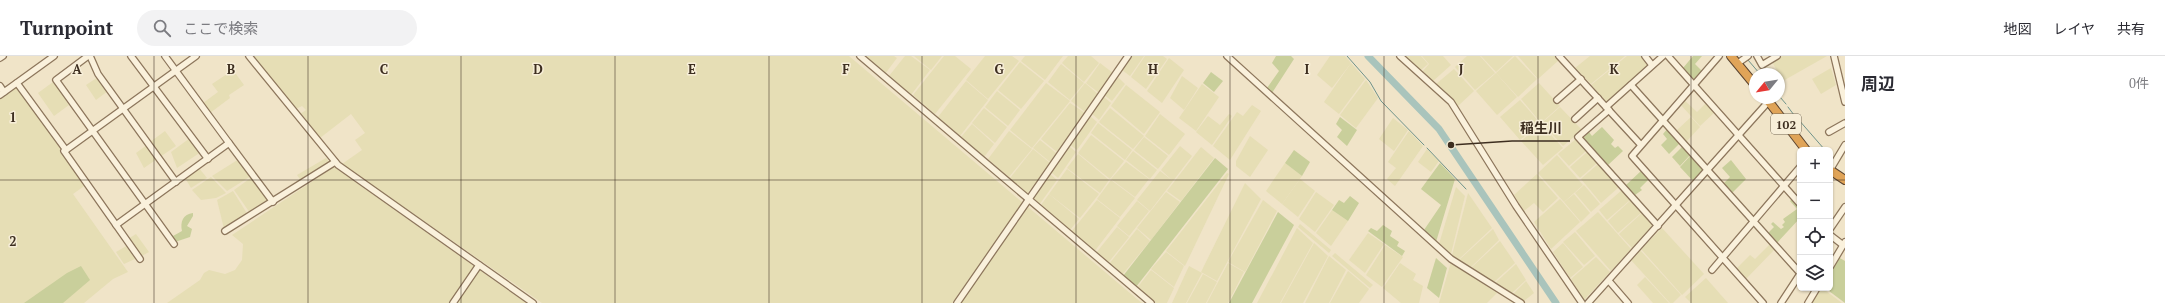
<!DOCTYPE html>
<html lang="ja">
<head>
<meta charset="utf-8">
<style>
  :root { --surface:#fff; --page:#f2f2f3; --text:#2b2b33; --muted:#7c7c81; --line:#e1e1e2 }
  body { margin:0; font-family:"PT Serif","Noto Sans JP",serif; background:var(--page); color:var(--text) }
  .controls { position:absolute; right:12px; bottom:12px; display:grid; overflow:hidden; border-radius:6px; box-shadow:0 1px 3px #0004 }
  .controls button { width:36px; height:36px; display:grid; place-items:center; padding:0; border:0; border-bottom:1px solid var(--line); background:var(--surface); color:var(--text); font:20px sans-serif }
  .compass { position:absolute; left:1749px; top:12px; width:36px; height:36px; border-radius:50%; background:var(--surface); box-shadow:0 1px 3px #0004; rotate:240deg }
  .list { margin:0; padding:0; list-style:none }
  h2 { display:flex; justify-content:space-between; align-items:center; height:52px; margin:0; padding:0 16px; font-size:17px }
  h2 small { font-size:13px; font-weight:400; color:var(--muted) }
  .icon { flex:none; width:22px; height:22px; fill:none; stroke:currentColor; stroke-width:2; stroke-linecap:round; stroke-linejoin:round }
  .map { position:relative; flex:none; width:1845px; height:247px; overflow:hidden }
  header { display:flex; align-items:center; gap:24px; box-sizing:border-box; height:56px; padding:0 20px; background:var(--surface); border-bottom:1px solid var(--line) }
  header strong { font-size:19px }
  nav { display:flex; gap:22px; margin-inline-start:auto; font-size:14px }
  .search { width:280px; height:36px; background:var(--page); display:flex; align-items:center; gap:10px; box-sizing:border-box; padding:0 14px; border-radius:22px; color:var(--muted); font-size:15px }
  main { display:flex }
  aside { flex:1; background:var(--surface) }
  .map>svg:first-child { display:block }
  .farmland { fill:#e6deb5 }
  .green { fill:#c9cf9b }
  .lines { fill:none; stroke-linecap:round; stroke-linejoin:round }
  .stream { stroke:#6f938a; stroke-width:1 }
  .river { stroke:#a9c4bc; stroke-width:7 }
  .minor-casing { stroke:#8d765c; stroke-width:8 }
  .highway-casing { stroke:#5b4430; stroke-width:10 }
  .minor { stroke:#faf1dc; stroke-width:5.5 }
  .highway { stroke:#e0a458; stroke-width:8 }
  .grid { fill:none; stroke:#3d2e20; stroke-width:1; stroke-opacity:0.55 }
  .labels { text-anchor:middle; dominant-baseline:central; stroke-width:3; stroke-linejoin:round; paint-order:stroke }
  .shield { fill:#f7eed8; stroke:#756857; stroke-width:1 }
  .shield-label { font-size:12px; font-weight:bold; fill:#3d2e20 }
  .grid-label { font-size:13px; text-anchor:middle; font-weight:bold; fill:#3d2e20; stroke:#f7eed8; stroke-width:3; stroke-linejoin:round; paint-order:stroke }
  .leader { fill:none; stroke:#3d2e20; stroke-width:1.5 }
  .callout-dot { fill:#3d2e20; stroke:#f7eed8; stroke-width:1.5 }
  .callout-label { font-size:14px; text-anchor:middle; font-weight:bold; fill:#3d2e20; stroke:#f7eed8; stroke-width:3; stroke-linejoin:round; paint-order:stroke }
</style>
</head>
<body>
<header>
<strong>Turnpoint</strong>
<div class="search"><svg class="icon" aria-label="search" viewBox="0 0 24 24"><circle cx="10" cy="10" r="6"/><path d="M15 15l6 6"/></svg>ここで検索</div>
<nav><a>地図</a><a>レイヤ</a><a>共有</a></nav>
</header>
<main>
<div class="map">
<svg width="1845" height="247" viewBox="0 0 1845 247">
  <rect width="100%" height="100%" fill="#f0e4c8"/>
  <!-- farmland -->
  <g class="farmland">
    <polygon points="253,0 849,0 1023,147 952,247 542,247 342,108 362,94 355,84 365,77 351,58 320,82 300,58 306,54 302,50 296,53"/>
    <polygon points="865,0 894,0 897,2 885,18"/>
    <polygon points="905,0 911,0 930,14 911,39 889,20"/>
    <polygon points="914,0 942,0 931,14"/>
    <polygon points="944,0 955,0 971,13 935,58 913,39"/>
    <polygon points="985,0 1012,0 1019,5 988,43 966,24"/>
    <polygon points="1025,0 1063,0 1045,24 1021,5"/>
    <polygon points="1068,0 1091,0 1099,7 1084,26 1062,7"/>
    <polygon points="1131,0 1144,0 1130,20 1122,14"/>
    <polygon points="1145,0 1163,0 1167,3 1146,33 1131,21"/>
    <polygon points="1330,0 1345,0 1351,7 1332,32 1317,19"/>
    <polygon points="1404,0 1421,0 1428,8 1420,15"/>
    <polygon points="1422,0 1443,0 1451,9 1432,26 1422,16 1429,8"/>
    <polygon points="1467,0 1480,0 1495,17 1475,34 1455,11"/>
    <polygon points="1481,0 1513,0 1496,16"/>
    <polygon points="1515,0 1537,23 1518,41 1496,17"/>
    <polygon points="1518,0 1556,0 1559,4 1538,23"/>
    <polygon points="1590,0 1625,0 1591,28 1575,12"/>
    <polygon points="1627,0 1642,0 1650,9 1608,46 1605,45 1591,29"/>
    <polygon points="1783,0 1827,0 1783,25 1772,6"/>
    <polygon points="1169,2 1184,14 1162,47 1147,35"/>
    <polygon points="1020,6 1044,25 1021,53 998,34"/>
    <polygon points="1100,7 1113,17 1099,37 1086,27"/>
    <polygon points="1351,7 1365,23 1339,58 1324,46"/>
    <polygon points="1061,8 1084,27 1070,44 1048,26"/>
    <polygon points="1831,12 1836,29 1821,38 1812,23"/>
    <polygon points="1454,13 1474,35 1458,50 1436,28"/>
    <polygon points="233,14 244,29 229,39 230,42 210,57 203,47 218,36 212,28"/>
    <polygon points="1496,17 1517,41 1497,59 1476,35"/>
    <polygon points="1182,20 1198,32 1184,54 1170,42"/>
    <polygon points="98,21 108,35 96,44 86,29"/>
    <polygon points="1118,21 1125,28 1112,45 1104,39"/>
    <polygon points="1366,24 1378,42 1356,72 1340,59"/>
    <polygon points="966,25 988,44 960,80 938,61"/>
    <polygon points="53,26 67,44 66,45 69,49 54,60 38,37"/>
    <polygon points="1046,27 1070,45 1032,92 1010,74"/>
    <polygon points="1085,27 1098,38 1085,56 1071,45"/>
    <polygon points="1539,27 1560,50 1541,67 1521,43"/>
    <polygon points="1202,28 1219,41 1196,75 1179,62"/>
    <polygon points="1126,29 1160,56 1144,78 1111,50"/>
    <polygon points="17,30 87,128 73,138 128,216 113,223 84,247 0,247 0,42"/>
    <polygon points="997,35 1020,54 1008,70 985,51"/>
    <polygon points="1103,40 1111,47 1099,64 1091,57"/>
    <polygon points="1683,43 1697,56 1706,47 1715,56 1700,70 1680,48"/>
    <polygon points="1520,44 1540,67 1520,84 1500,61"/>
    <polygon points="1070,47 1085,57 1057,96 1041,83"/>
    <polygon points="1252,49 1261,55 1230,104 1213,90 1237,56 1243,60"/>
    <polygon points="1560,51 1582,74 1563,90 1542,67"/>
    <polygon points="984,52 1007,71 995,87 972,67"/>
    <polygon points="1110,52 1144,80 1133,93 1099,66"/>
    <polygon points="1160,58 1185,78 1169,99 1145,80"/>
    <polygon points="1229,58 1232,60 1212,89 1196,76 1208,60 1220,69"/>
    <polygon points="1090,60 1097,66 1077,94 1070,89"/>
    <polygon points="1691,61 1700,71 1686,86 1676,75"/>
    <polygon points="1393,62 1408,74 1394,95 1379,83"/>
    <polygon points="1098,67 1132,94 1125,104 1091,77"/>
    <polygon points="972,68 994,88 984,101 961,81"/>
    <polygon points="1541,68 1563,92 1543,109 1521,85"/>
    <polygon points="165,75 176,90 160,101 150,86"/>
    <polygon points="1009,75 1032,93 1009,121 988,103"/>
    <polygon points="1409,75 1423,90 1395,130 1387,123 1396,112 1388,106"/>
    <polygon points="1091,79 1124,105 1110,123 1078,97"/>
    <polygon points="1250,80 1268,94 1250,121 1236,110 1236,105"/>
    <polygon points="1144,81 1168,100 1158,113 1134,94"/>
    <polygon points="190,82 201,96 177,112 171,96"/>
    <polygon points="1576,83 1586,95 1569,110 1558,98"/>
    <polygon points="1040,84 1056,97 1050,106 1033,92"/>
    <polygon points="147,89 157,103 144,112 136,97"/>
    <polygon points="1069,90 1076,96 1058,122 1051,116"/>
    <polygon points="1180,90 1192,100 1173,125 1161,114"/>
    <polygon points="1201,91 1214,102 1181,145 1167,135"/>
    <polygon points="1033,93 1050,107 1027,138 1010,122"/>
    <polygon points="1427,93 1439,105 1431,116 1418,106"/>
    <polygon points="1133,95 1157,114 1150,123 1126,104"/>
    <polygon points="1587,96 1597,107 1580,122 1570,111"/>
    <polygon points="1078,98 1109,124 1100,137 1067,112"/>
    <polygon points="1557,99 1583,129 1564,146 1538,117"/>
    <polygon points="326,102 330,107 302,126 297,119"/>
    <polygon points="239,103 251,120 227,135 212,120"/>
    <polygon points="1126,106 1149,123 1135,141 1111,123"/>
    <polygon points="1285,107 1302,120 1282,148 1266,135"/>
    <polygon points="1598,108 1619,131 1601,147 1581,123"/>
    <polygon points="334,111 526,247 167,247 200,224 204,217 209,214 225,218 235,214 242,204 243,188 232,179"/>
    <polygon points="199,112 207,122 191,132 185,122"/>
    <polygon points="1067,113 1099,138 1080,162 1049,138"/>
    <polygon points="1160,115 1173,125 1150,155 1137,144"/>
    <polygon points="1227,117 1229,118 1185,210 1166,195"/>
    <polygon points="1050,118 1057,124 1039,149 1033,141"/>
    <polygon points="1537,118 1558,142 1543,156 1534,147 1524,155 1514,139"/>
    <polygon points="211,121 226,137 216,142 201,144 192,134"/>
    <polygon points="252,121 269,146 250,157 234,134"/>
    <polygon points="1300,123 1315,135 1298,161 1282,148"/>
    <polygon points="1111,124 1135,142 1120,161 1097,143"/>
    <polygon points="1245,127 1261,143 1217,225 1201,216"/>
    <polygon points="1584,129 1600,148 1591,156 1575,137"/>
    <polygon points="1456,131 1465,140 1451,198 1439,188"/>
    <polygon points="1622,134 1630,144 1607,164 1599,154"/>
    <polygon points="233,135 248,159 224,173 217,144"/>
    <polygon points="1166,136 1180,146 1151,184 1137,172"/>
    <polygon points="1316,136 1334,149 1315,176 1299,163"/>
    <polygon points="1468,137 1492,172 1458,204 1452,199"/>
    <polygon points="1049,138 1079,163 1070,174 1041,149"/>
    <polygon points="1574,138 1590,157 1581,166 1564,146"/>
    <polygon points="1560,143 1580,166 1551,193 1534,166"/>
    <polygon points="1097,144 1120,162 1094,196 1071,176"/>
    <polygon points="1263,144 1277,155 1245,216 1228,206"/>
    <polygon points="1631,144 1642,156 1618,177 1608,165"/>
    <polygon points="1137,145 1149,155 1129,180 1117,170"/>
    <polygon points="1028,151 1137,243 1142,247 961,247"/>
    <polygon points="1332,154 1348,165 1331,190 1316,177"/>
    <polygon points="1598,156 1631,193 1611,215 1576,175"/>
    <polygon points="1642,157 1654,169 1632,192 1619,178"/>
    <polygon points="1300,168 1331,194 1329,197 1298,171"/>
    <polygon points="1117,171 1129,181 1108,207 1096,197"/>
    <polygon points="1297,172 1313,187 1280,247 1257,247"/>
    <polygon points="1662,172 1704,218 1682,239 1641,193"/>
    <polygon points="1137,173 1150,185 1122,219 1109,208"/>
    <polygon points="1493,173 1499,184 1470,212 1459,204"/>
    <polygon points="1575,176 1595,200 1584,209 1563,186"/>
    <polygon points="1368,177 1384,188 1365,217 1349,204"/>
    <polygon points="136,178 149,196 140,201 128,183"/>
    <polygon points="1500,185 1515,207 1494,226 1471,212"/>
    <polygon points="1314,187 1328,200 1303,247 1281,247"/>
    <polygon points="1563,187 1583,211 1570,222 1553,196"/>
    <polygon points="1770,188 1775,193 1745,224 1736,213 1750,199 1755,203"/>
    <polygon points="128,189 137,202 124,208 116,196"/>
    <polygon points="1385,189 1403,201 1382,231 1366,219"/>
    <polygon points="1640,194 1681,239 1673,247 1670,247 1631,204"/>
    <polygon points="1166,196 1184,210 1174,231 1151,213"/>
    <polygon points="1335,197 1373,229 1370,232 1332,200"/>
    <polygon points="1329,200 1346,214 1329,247 1305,247"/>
    <polygon points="1596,201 1610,216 1584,244 1571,223"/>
    <polygon points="1451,206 1497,237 1487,247 1439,247"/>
    <polygon points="1228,207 1244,216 1228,247 1207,247"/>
    <polygon points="1400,207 1416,218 1413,224 1423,230 1419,247 1401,247 1383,232"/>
    <polygon points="1516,208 1526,224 1512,237 1495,227"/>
    <polygon points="1189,210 1202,217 1186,247 1172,247"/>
    <polygon points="1151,214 1174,232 1167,247 1156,247 1137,232"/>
    <polygon points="1348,215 1369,233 1359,247 1330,247"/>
    <polygon points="1203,218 1217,226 1206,247 1187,247"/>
    <polygon points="1645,221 1669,247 1653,247 1637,229"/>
    <polygon points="1706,222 1728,247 1691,247 1685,241"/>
    <polygon points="1526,225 1534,237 1524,245 1513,238"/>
    <polygon points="1820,232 1822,232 1842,247 1811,247"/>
  </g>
  <!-- green -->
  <g class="green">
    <polygon points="1276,0 1291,0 1294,3 1272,37 1267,32 1279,15 1272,7"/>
    <polygon points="1693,0 1702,0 1695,8 1702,15 1693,24 1683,12"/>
    <polygon points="1211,16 1223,25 1214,36 1203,27"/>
    <polygon points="1340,61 1357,74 1347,90 1337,81 1342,74 1336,68"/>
    <polygon points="1602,71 1614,84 1611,88 1615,92 1618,90 1623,95 1608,109 1583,82 1589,76 1592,80"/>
    <polygon points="1668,72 1680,87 1669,98 1661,89 1667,83 1663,78"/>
    <polygon points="1683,90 1691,98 1680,110 1672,101"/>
    <polygon points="1294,94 1310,106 1302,120 1285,107"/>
    <polygon points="1691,99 1705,114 1694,126 1680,111"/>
    <polygon points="1215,102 1228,113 1136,231 1123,220"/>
    <polygon points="1731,104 1746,123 1732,137 1723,128 1730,121 1722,112"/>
    <polygon points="1440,107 1455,123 1436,186 1424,174 1441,149 1421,133"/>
    <polygon points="1641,115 1649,123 1640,132 1642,134 1635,139 1626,129"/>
    <polygon points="1350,140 1359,147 1348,165 1332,154 1339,144 1344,147"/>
    <polygon points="1793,142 1800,150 1800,162 1776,188 1767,178 1774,171 1771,168 1773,166 1781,173 1784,171 1782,169 1785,166 1783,163 1797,153 1790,145"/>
    <polygon points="1278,156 1294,169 1252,247 1229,247"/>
    <path d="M 193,157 L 193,160 L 187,170 L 192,173 L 190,181 L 175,186 L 160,166 L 173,180 L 182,175 C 180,166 183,158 193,157 Z"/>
    <polygon points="1383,169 1392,175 1390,180 1399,186 1397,190 1405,195 1402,200 1368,175 1371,172 1377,175"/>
    <polygon points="1838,201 1845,205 1845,247 1825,232 1830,232 1830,214"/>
    <polygon points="1436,202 1447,212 1439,242 1427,232"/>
    <polygon points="81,210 90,224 63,247 24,247 67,217"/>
  </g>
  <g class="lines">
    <!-- stream -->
    <g class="stream">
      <polyline points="856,0 875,16"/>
      <polyline points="1347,0 1370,26 1381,45 1424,89"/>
      <polyline points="1748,4 1760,18"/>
      <polyline points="884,24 902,39"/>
      <polyline points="1780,41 1786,48"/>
      <polyline points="1788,51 1794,59"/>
      <polyline points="1798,63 1825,94"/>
      <polyline points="1427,92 1466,133"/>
      <polyline points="1830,100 1832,103 1830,107"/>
      <polyline points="998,121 1025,144"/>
      <polyline points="1029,147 1090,199"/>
      <polyline points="1094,202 1139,241"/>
      <polyline points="1142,244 1146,247"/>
    </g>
    <!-- river -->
    <polyline class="river" points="1368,0 1439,73 1556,247"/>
    <defs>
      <g id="minor">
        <polyline points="88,0 56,24 174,188"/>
        <polyline points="90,0 98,18 176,126"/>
        <polyline points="131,0 208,103"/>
        <polyline points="249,0 338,109 533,247"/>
        <polyline points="860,0 1151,247"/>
        <polyline points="1227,0 1451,203 1521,247"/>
        <polyline points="1400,0 1451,46 1516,150 1582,247"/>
        <polyline points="1559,0 1640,88"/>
        <polyline points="1645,0 1652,9"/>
        <polyline points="1668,0 1800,148"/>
        <polyline points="1719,0 1632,100 1763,247"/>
        <polyline points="1757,0 1762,9 1777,0"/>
        <polyline points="1834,0 1845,46"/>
        <polyline points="0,2 3,0"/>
        <polyline points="1738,7 1748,0"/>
        <polyline points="17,27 66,94 64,95 140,203"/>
        <polyline points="1631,29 1800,217"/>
        <polyline points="0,30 4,36"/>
        <polyline points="0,39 54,0"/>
        <polyline points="1557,44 1581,23"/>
        <polyline points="1606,51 1663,0"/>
        <polyline points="1609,54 1578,81 1658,170"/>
        <polyline points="1575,63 1598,42"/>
        <polyline points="1829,76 1845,67"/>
        <polyline points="229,87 273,146"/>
        <polyline points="66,94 196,0"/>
        <polyline points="1830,114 1845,89"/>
        <polyline points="116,169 229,87 165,0"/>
        <polyline points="1830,173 1845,151"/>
        <polyline points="225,175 335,106"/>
        <polyline points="1830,179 1843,189"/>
        <polyline points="1830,211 1845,186"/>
        <polyline points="1712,214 1800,111"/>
        <polyline points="1609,225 1628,247"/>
        <polyline points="453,247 479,209"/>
        <polyline points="957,247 1128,0"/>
        <polyline points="1588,247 1769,45"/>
        <polyline points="1781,247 1800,218"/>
        <polyline points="1808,247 1817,232"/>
      </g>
      <g id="highway">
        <polyline points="1731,0 1755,29"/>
        <polyline points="1766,42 1806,94"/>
        <polyline points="1830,114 1845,124"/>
      </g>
    </defs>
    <!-- minor casing -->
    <use href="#minor" class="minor-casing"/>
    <!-- highway casing -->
    <use href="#highway" class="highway-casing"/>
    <!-- minor -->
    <use href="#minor" class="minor"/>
    <!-- highway -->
    <use href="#highway" class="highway"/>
  </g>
  <!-- grid -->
  <path class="grid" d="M 154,0 L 154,247M 308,0 L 308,247M 461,0 L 461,247M 615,0 L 615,247M 769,0 L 769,247M 922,0 L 922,247M 1076,0 L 1076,247M 1230,0 L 1230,247M 1384,0 L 1384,247M 1538,0 L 1538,247M 1691,0 L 1691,247M 0,124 L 1800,124M 1830,124 L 1845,124"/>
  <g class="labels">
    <!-- shield labels -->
    <rect class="shield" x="1771" y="58" width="30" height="20" rx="3"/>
    <g class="shield-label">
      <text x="1786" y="68">102</text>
    </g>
  </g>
  <g class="grid-label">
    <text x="77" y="18">A</text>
    <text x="231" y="18">B</text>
    <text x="384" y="18">C</text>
    <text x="538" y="18">D</text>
    <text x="692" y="18">E</text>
    <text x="846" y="18">F</text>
    <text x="999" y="18">G</text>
    <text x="1153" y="18">H</text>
    <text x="1307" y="18">I</text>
    <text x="1461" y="18">J</text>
    <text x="1614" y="18">K</text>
    <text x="13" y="66">1</text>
    <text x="13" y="190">2</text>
  </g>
  <!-- callouts -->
  <path class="leader" d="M1451 89L1512 85H1570"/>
  <circle class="callout-dot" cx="1451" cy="89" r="4"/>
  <g class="callout-label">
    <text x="1541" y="77">稲生川</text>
  </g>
</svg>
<div class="controls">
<button>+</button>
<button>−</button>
<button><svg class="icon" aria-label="locate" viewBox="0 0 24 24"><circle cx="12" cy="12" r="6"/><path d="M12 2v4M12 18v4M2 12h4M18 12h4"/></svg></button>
<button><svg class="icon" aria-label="layers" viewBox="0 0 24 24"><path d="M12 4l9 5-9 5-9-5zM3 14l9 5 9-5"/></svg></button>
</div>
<svg class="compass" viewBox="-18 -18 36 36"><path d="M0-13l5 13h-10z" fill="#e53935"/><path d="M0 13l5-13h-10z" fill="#7c7c81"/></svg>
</div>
<aside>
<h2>周辺<small>0件</small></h2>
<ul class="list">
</ul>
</aside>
</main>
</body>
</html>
